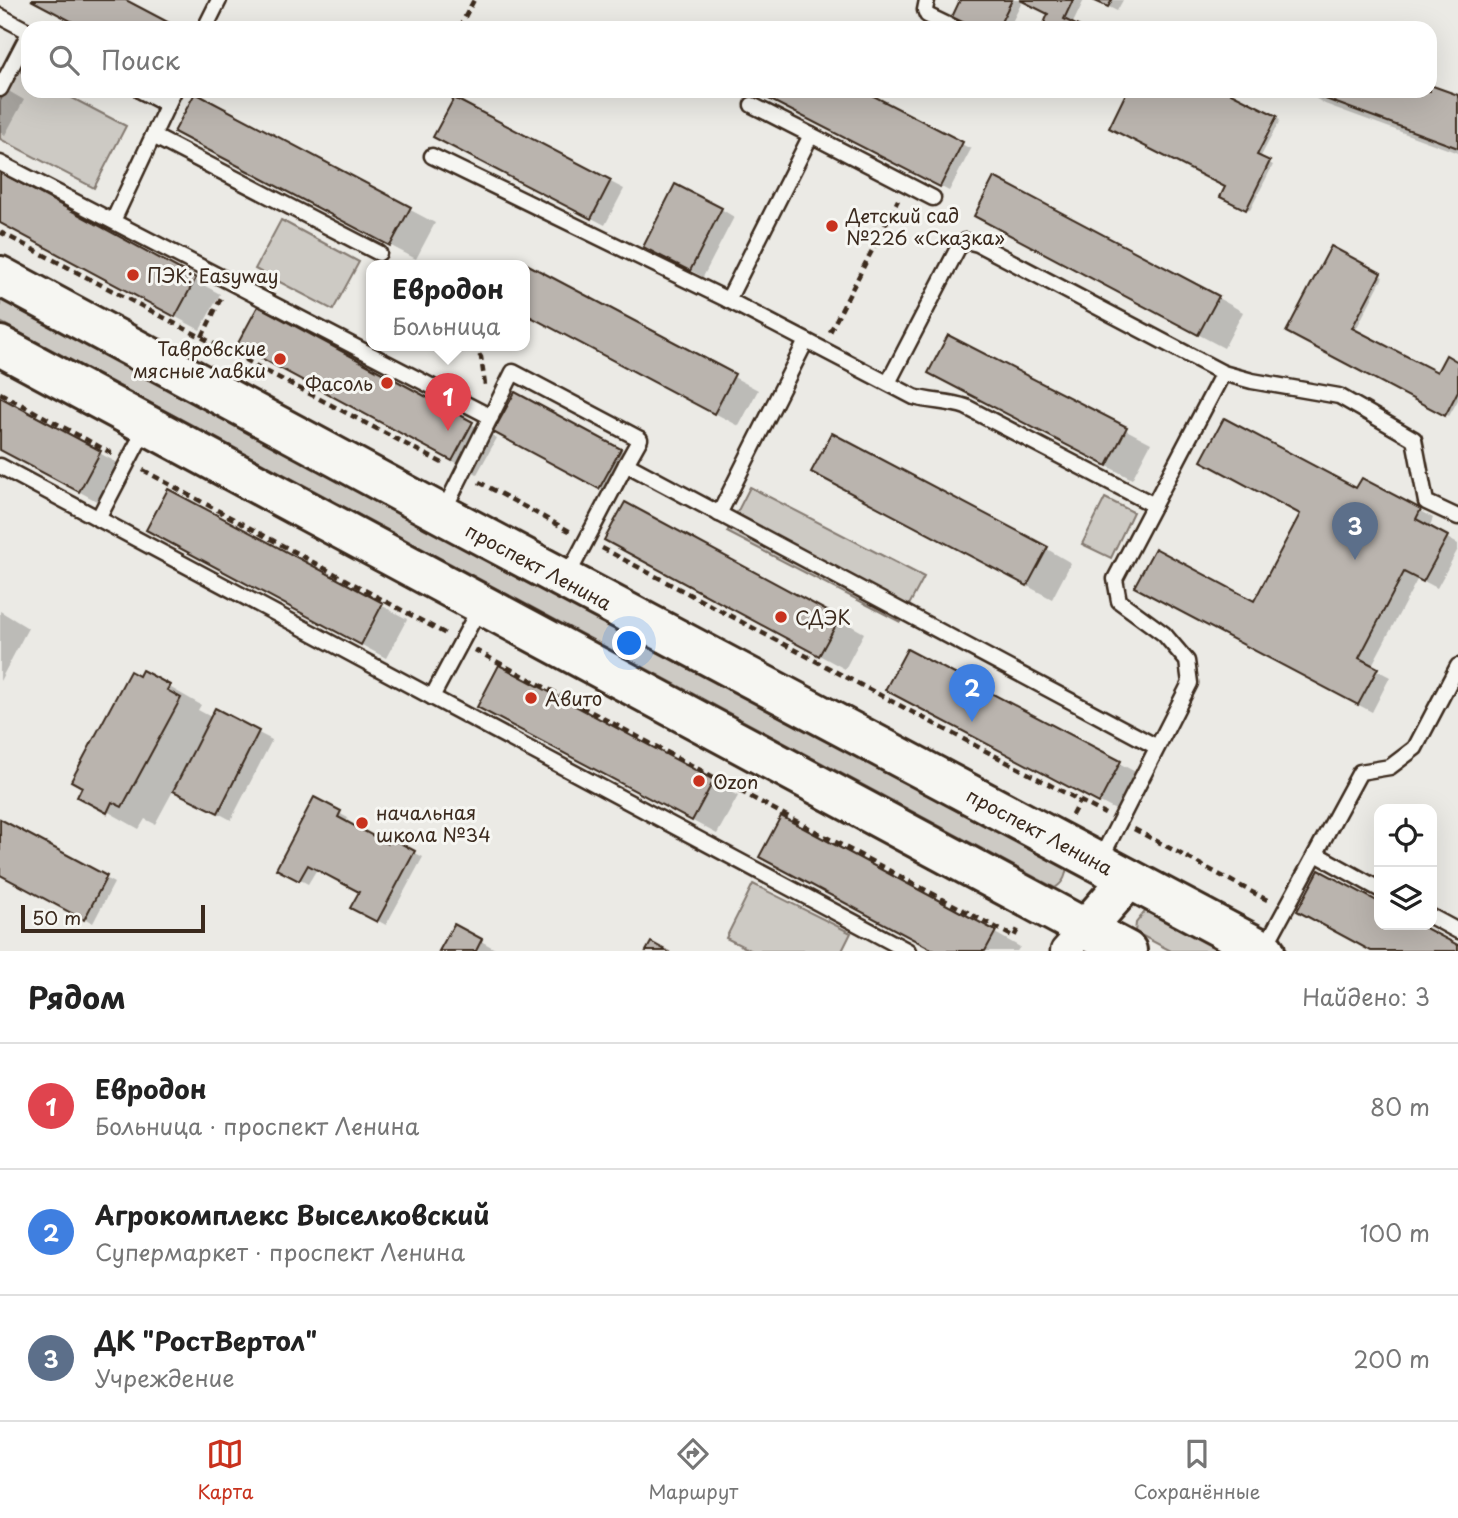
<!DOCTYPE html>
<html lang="ru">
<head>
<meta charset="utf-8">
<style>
  :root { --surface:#fff; --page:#f2f2f2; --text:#222; --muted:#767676; --line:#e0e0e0; --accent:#c8321e }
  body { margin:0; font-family:"Playpen Sans",sans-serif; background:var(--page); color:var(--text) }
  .controls { position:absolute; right:21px; bottom:21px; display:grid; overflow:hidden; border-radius:14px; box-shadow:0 7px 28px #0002 }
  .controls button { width:63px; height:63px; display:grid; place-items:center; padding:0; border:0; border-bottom:2px solid var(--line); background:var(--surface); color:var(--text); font:35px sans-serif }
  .scale { position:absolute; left:21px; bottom:18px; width:184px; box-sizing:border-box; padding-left:7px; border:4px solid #3b2a1e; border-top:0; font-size:19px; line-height:24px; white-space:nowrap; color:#3b2a1e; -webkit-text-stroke:5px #f6f6f2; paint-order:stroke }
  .you { position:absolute; left:630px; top:644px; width:24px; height:24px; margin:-18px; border:5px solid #fff; border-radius:50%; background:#1a73e8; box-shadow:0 0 0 10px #1a73e833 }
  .badge { display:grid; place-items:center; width:46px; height:46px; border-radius:50%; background:var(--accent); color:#fff; font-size:23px; font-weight:700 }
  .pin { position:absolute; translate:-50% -58px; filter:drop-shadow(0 2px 4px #0008) }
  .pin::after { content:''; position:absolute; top:37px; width:24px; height:21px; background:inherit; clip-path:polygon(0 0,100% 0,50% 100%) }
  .popup { position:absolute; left:366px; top:260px; width:164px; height:91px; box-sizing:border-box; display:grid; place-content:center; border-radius:14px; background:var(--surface); filter:drop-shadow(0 2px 5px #0005); font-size:23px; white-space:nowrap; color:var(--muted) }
  .popup b { font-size:26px; color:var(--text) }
  .popup::after { content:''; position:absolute; left:50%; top:100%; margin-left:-14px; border:14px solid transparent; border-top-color:var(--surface) }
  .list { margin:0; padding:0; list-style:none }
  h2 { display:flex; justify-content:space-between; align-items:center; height:91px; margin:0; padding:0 28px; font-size:30px }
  h2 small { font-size:23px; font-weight:400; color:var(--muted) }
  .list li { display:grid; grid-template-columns:46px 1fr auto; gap:21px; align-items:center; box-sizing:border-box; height:126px; padding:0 28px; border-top:2px solid var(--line) }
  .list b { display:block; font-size:26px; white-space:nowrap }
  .list p { margin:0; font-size:23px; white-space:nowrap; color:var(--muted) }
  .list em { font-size:23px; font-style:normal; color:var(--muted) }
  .icon { flex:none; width:38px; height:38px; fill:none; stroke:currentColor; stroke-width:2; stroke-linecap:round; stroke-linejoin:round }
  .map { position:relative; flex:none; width:1458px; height:951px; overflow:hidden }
  .search { position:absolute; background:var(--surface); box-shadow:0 7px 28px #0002; left:21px; right:21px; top:21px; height:77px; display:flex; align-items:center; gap:18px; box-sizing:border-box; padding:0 24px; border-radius:21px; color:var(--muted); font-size:26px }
  .sheet { height:469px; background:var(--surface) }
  nav { display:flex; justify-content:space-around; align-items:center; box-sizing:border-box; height:98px; border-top:2px solid var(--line); background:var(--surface); font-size:19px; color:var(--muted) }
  nav a { display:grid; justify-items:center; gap:4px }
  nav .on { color:var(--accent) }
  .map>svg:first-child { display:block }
  .green { fill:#cdcac4; stroke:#847a71; stroke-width:2 }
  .shadow { fill:#0003 }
  .building { fill:#bab4ae; stroke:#3b2a1e; stroke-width:2 }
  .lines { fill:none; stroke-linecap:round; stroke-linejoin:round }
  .service-casing { stroke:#3b2a1e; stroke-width:19 }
  .minor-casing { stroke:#3b2a1e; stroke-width:33 }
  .secondary-casing { stroke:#3b2a1e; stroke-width:44 }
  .path { stroke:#3b2a1e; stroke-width:4.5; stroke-dasharray:7 5; stroke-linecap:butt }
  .service { stroke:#f6f6f2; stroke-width:14 }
  .minor { stroke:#f6f6f2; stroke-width:28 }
  .secondary { stroke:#f6f6f2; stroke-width:38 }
  .poi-dot { fill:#c8321e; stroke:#f6f6f2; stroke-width:2.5 }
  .labels { text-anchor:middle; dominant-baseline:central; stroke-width:6; stroke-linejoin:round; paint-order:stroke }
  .poi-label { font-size:19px; fill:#3b2a1e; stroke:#f6f6f2; text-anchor:start }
  .street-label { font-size:19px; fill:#3b2a1e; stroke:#f6f6f2 }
</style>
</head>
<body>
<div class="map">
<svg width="1458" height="951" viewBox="0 0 1458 951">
  <rect width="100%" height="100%" fill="#ebeae5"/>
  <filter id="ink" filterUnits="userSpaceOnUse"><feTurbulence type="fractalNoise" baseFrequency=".0143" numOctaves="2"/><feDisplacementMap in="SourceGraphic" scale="14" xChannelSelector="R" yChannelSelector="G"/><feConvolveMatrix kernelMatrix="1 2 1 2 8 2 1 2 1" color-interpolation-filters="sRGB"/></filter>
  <g filter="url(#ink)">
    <!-- green -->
    <g class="green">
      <polygon points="17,69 28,75 28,91 59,91 126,126 94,188 0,139 0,101"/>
      <polygon points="281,220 359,262 333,310 255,269"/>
      <path d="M 0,293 L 1067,865 C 1066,876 1064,882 1055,888 L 0,322 Z"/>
      <polygon points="750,487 924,577 900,622 727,532"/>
      <polygon points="1105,498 1133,512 1111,558 1082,544"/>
      <polygon points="753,884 851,933 842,951 752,951 726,938"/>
      <polygon points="1147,909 1225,951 1171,951 1135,932 1136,923"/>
    </g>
    <!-- shadow -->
    <g class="shadow">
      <polygon points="962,0 1084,0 1072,25 1078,28 1043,28 1050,14 1023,0 1009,28 977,28"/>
      <polygon points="1095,0 1123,0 1117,11"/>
      <polygon points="0,86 24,100 5,135 0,132"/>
      <polygon points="1430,87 1458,97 1458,153 1325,104 1303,91 1430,91"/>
      <polygon points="765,91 860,91 971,149 949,191 772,99"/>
      <polygon points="1129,91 1223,91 1280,120 1260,158 1273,165 1250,210 1222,196 1227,186"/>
      <polygon points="195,96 435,223 416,259 201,146"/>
      <polygon points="454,101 624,189 605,225 449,144"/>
      <polygon points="0,174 220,294 200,330 0,222"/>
      <polygon points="721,209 734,217 703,277 658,253"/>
      <polygon points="1000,230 1218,298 1243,312 1224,348"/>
      <polygon points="1332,249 1383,277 1355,331 1437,375 1458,364 1458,400 1449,416 1288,331"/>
      <polygon points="525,266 758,390 739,426 525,313"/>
      <polygon points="259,309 497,438 477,474 264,358"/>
      <polygon points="949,337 1151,443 1132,479 955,387"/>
      <polygon points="0,399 125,467 104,505 0,449"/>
      <polygon points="509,439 620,450 633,458 613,495"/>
      <polygon points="1362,480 1433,518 1429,528 1458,544 1458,549 1437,588 1418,578 1371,667 1390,677 1372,712 1149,594 1255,603 1357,490"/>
      <polygon points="838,486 1047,549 1071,563 1052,599"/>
      <polygon points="169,492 407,619 386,658 173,544"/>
      <polygon points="631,554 839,619 864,633 845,669"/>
      <polygon points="0,611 28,628 0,681"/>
      <polygon points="908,651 1145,777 1125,815 912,704"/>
      <polygon points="500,668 738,796 717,834 504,720"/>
      <polygon points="143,672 201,705 198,710 213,718 216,711 272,740 231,820 174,789 155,824 145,819 139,829 80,796"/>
      <polygon points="314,800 348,818 346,823 389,846 392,841 423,857 386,925 352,907 361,892 317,869 308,884 278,868"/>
      <polygon points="782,819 995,933 1020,947 1017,951 936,951"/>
      <polygon points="0,821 114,883 93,923 0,873"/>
      <polygon points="455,926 495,949 493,951 441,951"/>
    </g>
    <!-- building -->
    <g class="building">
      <polygon points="31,0 126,0 179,28 84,28"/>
      <polygon points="960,0 1012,0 998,28 975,28 952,17"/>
      <polygon points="1020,0 1073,0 1064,19 1082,28 1042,28 1048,14"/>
      <polygon points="1093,0 1112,0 1108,7"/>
      <polygon points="1430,85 1458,95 1458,148 1304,91 1430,91"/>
      <polygon points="763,91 864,91 963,142 940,187 761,95"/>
      <polygon points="1127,91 1227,91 1277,116 1257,155 1270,161 1246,210 1220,197 1225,187 1109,128"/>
      <polygon points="195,93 411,207 390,246 174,132"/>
      <polygon points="454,98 611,180 591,219 433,137"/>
      <polygon points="0,172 196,278 175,317 0,223"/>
      <polygon points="994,177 1219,296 1198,335 974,216"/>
      <polygon points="675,184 722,208 690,271 643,247"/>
      <polygon points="1331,246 1381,273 1352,328 1437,372 1446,355 1458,362 1458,391 1445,416 1286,332"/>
      <polygon points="519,260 735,374 714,414 525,314 525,265 516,265"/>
      <polygon points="258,306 473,422 452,461 237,345"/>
      <polygon points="948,335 1127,427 1107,466 928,373"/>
      <polygon points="515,392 621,449 599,489 493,432"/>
      <polygon points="0,397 101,451 79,492 0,450"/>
      <polygon points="1224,418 1356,488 1362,478 1421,509 1416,519 1448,536 1423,582 1404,572 1359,658 1378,668 1358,705 1134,587 1155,548 1254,601 1300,514 1201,461"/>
      <polygon points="832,433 1048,547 1027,586 811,472"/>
      <polygon points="168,489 383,603 361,645 146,530"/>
      <polygon points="625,502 840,618 819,656 604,540"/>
      <polygon points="907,649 1121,761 1099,803 885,690"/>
      <polygon points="499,665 714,780 692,821 477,707"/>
      <polygon points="142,670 170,685 167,690 181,698 122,807 112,802 107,813 77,797 82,787 71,781 130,671 139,676"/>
      <polygon points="215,708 259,731 218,813 173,791"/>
      <polygon points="314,797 341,811 338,817 388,844 391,838 415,851 377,922 350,908 359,892 308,865 299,881 276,869"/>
      <polygon points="781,816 996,931 985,951 935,951 759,857"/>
      <polygon points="0,819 107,876 84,920 0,875"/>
      <polygon points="1319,870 1379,902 1379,925 1420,925 1458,945 1458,951 1371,951 1297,911"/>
      <polygon points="454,924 482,939 476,951 439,951"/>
      <polygon points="651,942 667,951 646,951"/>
    </g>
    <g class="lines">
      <defs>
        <g id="service">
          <polyline points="927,0 925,10 927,15 954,28"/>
          <polyline points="0,16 28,31"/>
          <polyline points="205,28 219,0"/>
          <polyline points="0,89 28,35"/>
          <polyline points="141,91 168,105"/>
          <polyline points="752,105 811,135"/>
          <polyline points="153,136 379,253"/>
          <polyline points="432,156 728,300"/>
          <polyline points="0,163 491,417"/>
          <path d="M 933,198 L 811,135 L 728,300 L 914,397 C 931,402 949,401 966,407 L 1154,505"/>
          <polyline points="113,221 174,91"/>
          <polyline points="888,383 958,248 966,241 978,244 1223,373"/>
          <polyline points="0,466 432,697"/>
          <polyline points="443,512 513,372 640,439 626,464"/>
          <polyline points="719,514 806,341"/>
          <polyline points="98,519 146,427"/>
          <polyline points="567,577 626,464 1157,747"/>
          <polyline points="480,607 432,697 908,951"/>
          <polyline points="1316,854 1379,889"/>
          <polyline points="1099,862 1190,683 1187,661 1164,634 1119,601 1115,579 1223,373 1252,381 1339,396 1414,439 1426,502 1458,517"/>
          <polyline points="1432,917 1458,931"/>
          <polyline points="1264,949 1360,772 1390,767 1415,748 1458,666"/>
        </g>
        <polyline id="minor" points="1065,951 1086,928"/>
        <g id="secondary">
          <polyline points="0,276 451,519 1265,951"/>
          <polyline points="0,346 1127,951"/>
          <polyline points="1086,928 1129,879"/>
        </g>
      </defs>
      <!-- service casing -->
      <use href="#service" class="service-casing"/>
      <!-- minor casing -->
      <use href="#minor" class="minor-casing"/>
      <!-- secondary casing -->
      <use href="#secondary" class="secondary-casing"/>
      <!-- path -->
      <g class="path">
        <polyline points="459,28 474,0"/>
        <polyline points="0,232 446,465"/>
        <polyline points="830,332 898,200"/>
        <polyline points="202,337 221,298"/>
        <polyline points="472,345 481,357 485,385"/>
        <polyline points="0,393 113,454"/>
        <polyline points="143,470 446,634"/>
        <polyline points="479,482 573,533"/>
        <polyline points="602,548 1105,814"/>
        <polyline points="475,650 1014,937 1019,927"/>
        <polyline points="1072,815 1080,800"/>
        <polyline points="1134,829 1269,901"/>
      </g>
      <!-- service -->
      <use href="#service" class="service"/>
      <!-- minor -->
      <use href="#minor" class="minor"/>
      <!-- secondary -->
      <use href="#secondary" class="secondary"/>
    </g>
  </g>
  <!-- markers -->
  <g class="poi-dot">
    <circle cx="832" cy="226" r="7"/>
    <circle cx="133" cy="275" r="7"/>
    <circle cx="280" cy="359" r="7"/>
    <circle cx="387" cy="383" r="7"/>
    <circle cx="781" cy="617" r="7"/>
    <circle cx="531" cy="698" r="7"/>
    <circle cx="699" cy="781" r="7"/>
    <circle cx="362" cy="823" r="7"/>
  </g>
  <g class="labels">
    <!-- poi labels -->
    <g class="poi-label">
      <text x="846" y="215">Детский сад<tspan x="846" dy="22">№226 «Сказка»</tspan></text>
      <text x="147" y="275">ПЭК: Easyway</text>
      <text x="266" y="348" text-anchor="end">Тавровские<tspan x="266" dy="22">мясные лавки</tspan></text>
      <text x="373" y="383" text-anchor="end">Фасоль</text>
      <text x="795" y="617">СДЭК</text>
      <text x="545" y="698">Авито</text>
      <text x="713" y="781">Ozon</text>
      <text x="376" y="812">начальная<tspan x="376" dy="22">школа №34</tspan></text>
    </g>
    <!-- street labels -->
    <g class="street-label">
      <text transform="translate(539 566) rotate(28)">проспект Ленина</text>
      <text transform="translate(1040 831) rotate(28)">проспект Ленина</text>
    </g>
  </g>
</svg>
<div class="controls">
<button><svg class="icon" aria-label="locate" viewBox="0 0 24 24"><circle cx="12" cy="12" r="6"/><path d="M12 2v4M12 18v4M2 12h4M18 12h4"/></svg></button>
<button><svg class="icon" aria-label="layers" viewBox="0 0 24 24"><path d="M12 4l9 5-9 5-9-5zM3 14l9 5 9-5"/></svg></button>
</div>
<div class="scale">50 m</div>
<div class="you"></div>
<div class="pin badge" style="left:448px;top:431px;background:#e0444e">1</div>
<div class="popup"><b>Евродон</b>Больница</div>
<div class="pin badge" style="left:972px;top:722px;background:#3f7fe0">2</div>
<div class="pin badge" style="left:1355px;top:560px;background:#5c6f8a">3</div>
<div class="search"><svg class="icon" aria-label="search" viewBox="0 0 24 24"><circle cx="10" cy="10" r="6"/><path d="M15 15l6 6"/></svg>Поиск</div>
</div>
<section class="sheet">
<h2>Рядом<small>Найдено: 3</small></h2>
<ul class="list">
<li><span class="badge" style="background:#e0444e">1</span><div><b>Евродон</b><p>Больница · проспект Ленина</p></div><em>80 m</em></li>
<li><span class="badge" style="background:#3f7fe0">2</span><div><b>Агрокомплекс Выселковский</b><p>Супермаркет · проспект Ленина</p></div><em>100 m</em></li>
<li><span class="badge" style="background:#5c6f8a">3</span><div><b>ДК &quot;РостВертол&quot;</b><p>Учреждение</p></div><em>200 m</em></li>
</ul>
</section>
<nav>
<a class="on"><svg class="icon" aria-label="map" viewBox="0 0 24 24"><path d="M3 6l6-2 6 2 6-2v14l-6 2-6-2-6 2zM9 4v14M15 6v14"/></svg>Карта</a>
<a><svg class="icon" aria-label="directions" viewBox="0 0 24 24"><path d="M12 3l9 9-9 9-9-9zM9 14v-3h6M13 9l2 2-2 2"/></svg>Маршрут</a>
<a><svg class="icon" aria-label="saved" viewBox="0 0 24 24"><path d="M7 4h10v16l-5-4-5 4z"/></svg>Сохранённые</a>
</nav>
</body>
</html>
